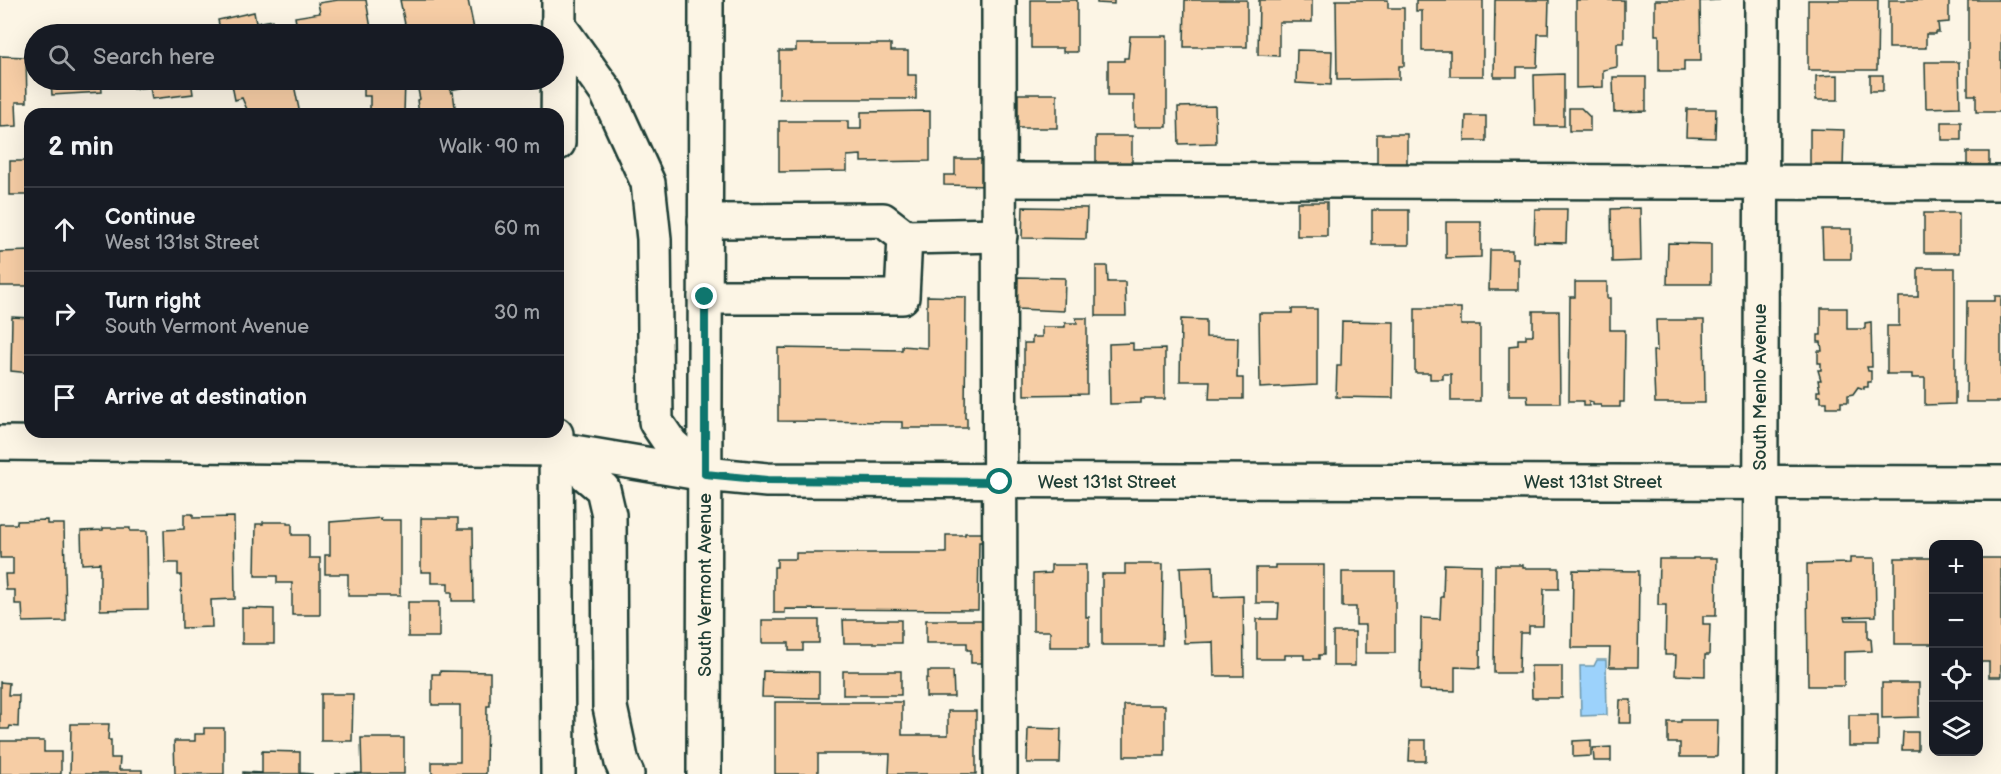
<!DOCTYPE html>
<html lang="en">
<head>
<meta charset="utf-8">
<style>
  :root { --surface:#171b24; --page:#20242c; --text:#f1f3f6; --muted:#9ea1a6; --line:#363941 }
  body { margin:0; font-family:"Balsamiq Sans",sans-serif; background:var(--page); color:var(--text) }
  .controls { position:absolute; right:18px; bottom:18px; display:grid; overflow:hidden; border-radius:12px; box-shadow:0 6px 24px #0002 }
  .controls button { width:54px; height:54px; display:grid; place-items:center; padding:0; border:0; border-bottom:2px solid var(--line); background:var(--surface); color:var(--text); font:30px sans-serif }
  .stop { position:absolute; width:18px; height:18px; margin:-14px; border:4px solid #0f766e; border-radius:50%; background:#fff }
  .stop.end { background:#0f766e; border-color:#fff; box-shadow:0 2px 6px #0008 }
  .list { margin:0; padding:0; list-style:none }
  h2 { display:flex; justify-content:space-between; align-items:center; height:78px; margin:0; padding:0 24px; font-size:26px }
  h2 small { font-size:20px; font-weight:400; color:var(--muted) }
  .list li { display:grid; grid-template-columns:39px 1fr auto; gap:18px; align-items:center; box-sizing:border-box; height:84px; padding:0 24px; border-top:2px solid var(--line) }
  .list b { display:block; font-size:22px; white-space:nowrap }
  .list p { margin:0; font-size:20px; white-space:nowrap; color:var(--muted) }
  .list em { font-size:20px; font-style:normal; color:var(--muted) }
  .icon { flex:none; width:33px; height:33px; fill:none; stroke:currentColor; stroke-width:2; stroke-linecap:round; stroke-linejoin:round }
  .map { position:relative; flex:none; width:2001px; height:774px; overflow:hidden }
  .search { position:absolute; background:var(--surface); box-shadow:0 6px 24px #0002; left:24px; top:24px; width:540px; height:66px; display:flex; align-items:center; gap:15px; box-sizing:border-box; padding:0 21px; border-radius:33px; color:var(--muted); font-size:22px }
  .panel { position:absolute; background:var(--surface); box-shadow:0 6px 24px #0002; left:24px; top:108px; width:540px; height:330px; border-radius:18px }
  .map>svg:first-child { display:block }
  .water { fill:#9cd2fb; stroke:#6a96ab; stroke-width:1.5 }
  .building { fill:#f6cda5; stroke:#1f3d34; stroke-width:1.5 }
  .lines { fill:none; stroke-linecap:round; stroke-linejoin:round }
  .minor-casing { stroke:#1f3d34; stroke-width:38 }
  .major-casing { stroke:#1f3d34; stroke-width:38 }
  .minor { stroke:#fcf5e5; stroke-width:33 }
  .major { stroke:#fcf5e5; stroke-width:33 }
  .route { stroke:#0f766e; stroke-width:8 }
  .labels { text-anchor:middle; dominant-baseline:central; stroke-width:6; stroke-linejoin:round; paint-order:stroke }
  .street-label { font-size:18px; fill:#1f3d34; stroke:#fcf5e5 }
</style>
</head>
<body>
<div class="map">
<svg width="2001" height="774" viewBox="0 0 2001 774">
  <rect width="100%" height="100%" fill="#fcf5e5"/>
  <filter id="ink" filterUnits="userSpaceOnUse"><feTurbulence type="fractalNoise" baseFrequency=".0167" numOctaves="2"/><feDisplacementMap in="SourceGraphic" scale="12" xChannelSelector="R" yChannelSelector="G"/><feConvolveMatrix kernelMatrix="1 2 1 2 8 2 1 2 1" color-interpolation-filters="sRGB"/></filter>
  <g filter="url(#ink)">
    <!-- water -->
    <polygon class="water" points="1597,660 1606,660 1607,715 1581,716 1580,666 1594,666"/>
    <!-- building -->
    <g class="building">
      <polygon points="338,0 366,0 372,34 298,34 295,17 320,13 318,3"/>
      <polygon points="400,0 468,0 475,34 407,34"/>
      <polygon points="1031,0 1077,0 1077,52 1063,52 1063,48 1031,48"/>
      <polygon points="1097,0 1114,0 1114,4 1097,3"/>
      <polygon points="1185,0 1247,0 1247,47 1184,47"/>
      <polygon points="1259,0 1312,0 1312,22 1279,22 1279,56 1258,55"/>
      <polygon points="1336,0 1388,0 1388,8 1404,8 1404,66 1399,66 1399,79 1337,80"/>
      <polygon points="1416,0 1483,0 1483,76 1450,76 1450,51 1422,51 1422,11 1416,11"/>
      <polygon points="1495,0 1549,0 1548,34 1538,34 1537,67 1517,67 1517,77 1494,77"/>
      <polygon points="1576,0 1624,0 1624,43 1617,43 1617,67 1603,70 1603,87 1576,88"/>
      <polygon points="1655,0 1720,0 1700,1 1701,61 1684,61 1684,71 1659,71 1659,35 1655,35"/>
      <polygon points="1808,0 1878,0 1877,70 1808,70"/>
      <polygon points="1889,0 1949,0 1949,22 1938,23 1939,32 1935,32 1935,34 1926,34 1926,48 1889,48"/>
      <polygon points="1968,0 2001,0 2001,112 1976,112 1976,95 1968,95"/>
      <polygon points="254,12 256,23 272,20 275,34 221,34 218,20"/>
      <polygon points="194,29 195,34 125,34 155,30 155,34"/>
      <polygon points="1130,36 1167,36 1167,127 1134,127 1134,95 1108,95 1108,61 1124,61 1124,58 1128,58"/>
      <polygon points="796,44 891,44 891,51 908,51 908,75 916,75 916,99 779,99 779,51 796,51"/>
      <polygon points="1297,50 1332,51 1331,85 1296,83"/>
      <polygon points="0,56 26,57 27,102 16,102 17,126 0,127"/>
      <polygon points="1925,62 1959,62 1960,107 1926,108"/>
      <polygon points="1564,74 1564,126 1535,126 1534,75"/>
      <polygon points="1838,75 1838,100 1816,100 1816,76"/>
      <rect x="1870" y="75" width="13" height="16"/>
      <polygon points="1613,77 1646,77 1646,111 1614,112"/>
      <polygon points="51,80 101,80 102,92 52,95"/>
      <polygon points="132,80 191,80 193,94 152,99 150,87 133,89"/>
      <polygon points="231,80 293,80 300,114 249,114 242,98 235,100"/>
      <polygon points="312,80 360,80 313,87"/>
      <polygon points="364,80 405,80 404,114 370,114 370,96 364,96"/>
      <polygon points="416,80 485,80 486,83 450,90 451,93 453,92 456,114 419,114 417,100 420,99"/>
      <rect x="1018" y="94" width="39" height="34"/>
      <polygon points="1215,106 1216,143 1179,144 1178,107"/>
      <polygon points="1569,108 1581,108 1590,117 1590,131 1569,131"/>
      <polygon points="1687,109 1716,109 1715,138 1686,137"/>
      <polygon points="930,111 930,161 861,162 861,155 847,156 847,171 779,172 779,121 848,121 848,129 861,129 861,112"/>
      <polygon points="1466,116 1486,116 1486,141 1465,141"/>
      <rect x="1942" y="122" width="19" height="18"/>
      <polygon points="1810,129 1844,130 1843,170 1810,169"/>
      <polygon points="1377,134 1407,134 1407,167 1377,166"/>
      <rect x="1096" y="136" width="36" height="33"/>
      <polygon points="1967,152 1989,152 1989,169 1967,170"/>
      <polygon points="955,159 991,159 991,186 944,185 944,175 955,175"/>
      <rect x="10" y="161" width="20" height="34"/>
      <rect x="1297" y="202" width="30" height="34"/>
      <polygon points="1023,207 1087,208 1086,239 1022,238"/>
      <polygon points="1640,208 1641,261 1612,262 1611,209"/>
      <polygon points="1535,209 1567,209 1566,243 1534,242"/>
      <rect x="1372" y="210" width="37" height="35"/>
      <rect x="1924" y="213" width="35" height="40"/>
      <polygon points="1446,222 1481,222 1481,257 1446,258"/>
      <polygon points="1822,229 1851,229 1851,259 1823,259"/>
      <polygon points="1668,243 1711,244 1711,284 1667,284"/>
      <polygon points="1490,250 1512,250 1512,258 1518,258 1518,290 1489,290"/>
      <polygon points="30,251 30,286 0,286 0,252"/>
      <polygon points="1096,266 1107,266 1108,282 1125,282 1126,316 1096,316"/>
      <polygon points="1918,268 1955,268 1955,404 1925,405 1925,378 1912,378 1912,374 1887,374 1887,326 1899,326 1899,297 1918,297"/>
      <polygon points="1018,277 1065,278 1064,311 1017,309"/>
      <polygon points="1575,282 1607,282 1607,298 1610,298 1610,330 1625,330 1624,402 1620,402 1620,407 1601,407 1601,405 1593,405 1593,402 1589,401 1589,406 1583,406 1583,401 1569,401 1570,297 1575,297"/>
      <polygon points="927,296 966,297 965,418 967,418 967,428 902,428 902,422 778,421 778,348 902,350 902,346 927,348"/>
      <polygon points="1995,296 2001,296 2001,402 1966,402 1967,301 1995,301"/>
      <polygon points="1415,308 1461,308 1461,325 1480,325 1480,401 1451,401 1451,374 1443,374 1443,379 1430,379 1430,373 1415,373"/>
      <polygon points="1821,308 1847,308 1847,329 1865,329 1865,323 1871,322 1872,367 1867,367 1868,371 1871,371 1871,382 1868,382 1868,387 1864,387 1864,389 1858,387 1853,394 1848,395 1848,402 1841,402 1841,407 1827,407 1827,402 1821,402 1821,396 1817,396 1817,391 1820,391 1818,380 1821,380 1818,370 1821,370 1821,363 1818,363 1818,351 1822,351 1821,342 1818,342 1818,335 1821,335"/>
      <polygon points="1292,309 1317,309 1317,385 1260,388 1259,313 1292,313"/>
      <polygon points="1533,311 1559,311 1560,403 1528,403 1527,395 1509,395 1509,346 1518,345 1518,339 1526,339 1526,335 1533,335"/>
      <polygon points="12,317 30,318 30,373 11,371"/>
      <polygon points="1076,318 1087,318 1087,394 1024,395 1024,343 1032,343 1032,337 1042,337 1042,327 1065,327 1065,323 1077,323"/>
      <polygon points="1181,319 1206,320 1206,337 1238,338 1237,378 1243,378 1243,399 1209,399 1210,381 1180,381"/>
      <polygon points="1656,320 1704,320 1705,403 1655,403 1653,351 1657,351"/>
      <polygon points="1342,321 1394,322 1393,398 1336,397 1337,366 1341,366"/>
      <polygon points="1133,343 1133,350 1165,349 1165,399 1141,399 1141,403 1110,404 1109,344"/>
      <polygon points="184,514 193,514 193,518 234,517 235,599 211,600 212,627 182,628 181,575 178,575 178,563 165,563 164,530 184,529"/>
      <polygon points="381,518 381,520 400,520 400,596 348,596 348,574 325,574 325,555 330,555 330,522"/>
      <polygon points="421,518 458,518 458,529 473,529 474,601 452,601 452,592 448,592 448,583 431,583 431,572 421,572"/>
      <polygon points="47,520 47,524 64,524 66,621 23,622 22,604 15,604 15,590 6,590 5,574 13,574 13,558 0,558 0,524 17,524 17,521"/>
      <polygon points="263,522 287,522 287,524 292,524 292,535 309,535 309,558 320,558 320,615 292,615 292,583 277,583 277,576 255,576 256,524 263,524"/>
      <polygon points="103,528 130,528 130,531 147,531 148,609 100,610 100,563 82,564 81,531 103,530"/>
      <polygon points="965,533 983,533 983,542 979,542 978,610 785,609 785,613 774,613 774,567 777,567 777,559 796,559 796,553 946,553 946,535 965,535"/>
      <polygon points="1693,558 1717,558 1716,616 1703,616 1703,624 1710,624 1709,655 1705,655 1705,676 1675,675 1676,655 1665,655 1666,605 1658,605 1659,559 1693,559"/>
      <polygon points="1850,558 1875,558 1876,616 1844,617 1845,620 1868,620 1868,639 1871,639 1872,651 1844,652 1844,686 1808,686 1807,564 1850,563"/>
      <rect x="1895" y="558" width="39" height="86"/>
      <polygon points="1978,558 2001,558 2001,677 1989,677 1989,662 1978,662"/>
      <polygon points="1125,564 1163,564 1162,645 1102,645 1102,574 1125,574"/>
      <polygon points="1444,564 1481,565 1480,668 1455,667 1455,691 1420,690 1421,618 1440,619 1441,597 1443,597"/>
      <polygon points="1051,565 1086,565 1086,617 1089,617 1089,647 1050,647 1050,631 1033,631 1033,574 1051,573"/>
      <polygon points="1275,565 1324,565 1324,655 1319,655 1319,659 1304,659 1304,655 1285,655 1285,659 1257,659 1257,619 1278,619 1279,603 1256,603 1256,568 1275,568"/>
      <polygon points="1495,565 1523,565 1523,568 1559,568 1559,589 1544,589 1543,626 1529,626 1529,633 1520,633 1519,673 1494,673"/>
      <polygon points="1213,566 1214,597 1243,596 1244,676 1214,676 1213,642 1184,643 1180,567"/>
      <polygon points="1573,570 1639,571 1638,667 1609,667 1610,648 1572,648"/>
      <polygon points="1342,572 1395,572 1395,653 1366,653 1366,625 1356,625 1356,607 1342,607"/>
      <rect x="408" y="602" width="31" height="35"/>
      <polygon points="242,608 274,609 274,644 242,644"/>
      <polygon points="762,620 819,620 819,643 803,643 803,651 789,651 789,643 762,643"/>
      <polygon points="843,620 901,620 901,643 844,643"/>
      <polygon points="926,620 983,620 983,630 992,630 992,663 971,663 971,650 967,650 967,643 926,643"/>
      <rect x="1333" y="632" width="22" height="34"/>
      <polygon points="1531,666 1562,666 1562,698 1532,698"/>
      <polygon points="440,671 490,672 490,706 487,706 486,774 432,774 432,762 460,762 460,705 432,705 432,674 440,674"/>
      <polygon points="763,671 819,672 819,698 762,697"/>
      <rect x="843" y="671" width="58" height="24"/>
      <polygon points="928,671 953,671 954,697 926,697 926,678 928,678"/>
      <polygon points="0,682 9,683 8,695 19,695 18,727 10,726 9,729 0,729"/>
      <polygon points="1882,683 1919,683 1919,717 1882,718"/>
      <polygon points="321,694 353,694 352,741 321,741"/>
      <polygon points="1620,700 1631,700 1631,723 1619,723"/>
      <polygon points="775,702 902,702 902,735 948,735 948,711 976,711 976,774 889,774 890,754 818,754 818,774 775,774"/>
      <rect x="1124" y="705" width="41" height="51"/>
      <rect x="1849" y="715" width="29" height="31"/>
      <polygon points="1681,720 1718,720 1717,757 1680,757 1680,743 1668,743 1668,722 1681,722"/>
      <polygon points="71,724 109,724 108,740 111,740 111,758 120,758 119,770 142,770 142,774 70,774"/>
      <polygon points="204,728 224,728 224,774 175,774 174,741 195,741 195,734 204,734"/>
      <polygon points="1028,728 1061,729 1060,763 1027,763"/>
      <polygon points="1903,732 1918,732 1918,750 1902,750"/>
      <polygon points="361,738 404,738 404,774 335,774 362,773"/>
      <polygon points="1410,740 1426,740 1426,761 1409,761"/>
      <polygon points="1591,740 1591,756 1573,757 1573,741"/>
      <polygon points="0,741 44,741 44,752 61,752 61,774 0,774"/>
      <polygon points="1611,747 1611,761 1594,761 1593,748"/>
      <polygon points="262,751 300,752 300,773 313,774 243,774 243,772 262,773"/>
    </g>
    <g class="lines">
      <defs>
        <g id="minor">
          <polyline points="999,0 1000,774"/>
          <polyline points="1000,180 2001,183"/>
          <polyline points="705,221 883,220 905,237 902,297 705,297"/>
          <polyline points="905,237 1000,235"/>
          <polyline points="0,443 556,449 705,474 767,480 2001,483"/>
          <polyline points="1760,774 1762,0"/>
        </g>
        <g id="major">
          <polyline points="559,26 607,93 648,183 654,239 656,422 671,444 705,474"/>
          <polyline points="558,143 559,0"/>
          <polyline points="556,434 558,774"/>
          <polyline points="556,449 603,489 609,515 610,707 622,763 627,774"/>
          <polyline points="704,774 706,0"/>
        </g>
      </defs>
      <!-- minor casing -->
      <use href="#minor" class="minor-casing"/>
      <!-- major casing -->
      <use href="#major" class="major-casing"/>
      <!-- minor -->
      <use href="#minor" class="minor"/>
      <!-- major -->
      <use href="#major" class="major"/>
    </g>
  </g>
  <g class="lines" filter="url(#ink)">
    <!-- route -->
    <polyline class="route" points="705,297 705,474 767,480 1000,482"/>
  </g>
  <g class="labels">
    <!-- street labels -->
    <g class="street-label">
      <text transform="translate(1760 387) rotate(-90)">South Menlo Avenue</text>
      <text x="1107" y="482">West 131st Street</text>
      <text x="1593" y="482">West 131st Street</text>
      <text transform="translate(705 585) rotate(-90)">South Vermont Avenue</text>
    </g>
  </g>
</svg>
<div class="controls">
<button>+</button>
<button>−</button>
<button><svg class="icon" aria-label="locate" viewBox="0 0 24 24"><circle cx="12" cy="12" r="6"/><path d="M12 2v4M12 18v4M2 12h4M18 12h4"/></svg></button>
<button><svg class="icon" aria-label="layers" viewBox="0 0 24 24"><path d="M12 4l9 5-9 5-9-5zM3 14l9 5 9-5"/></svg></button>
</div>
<div class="stop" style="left:1000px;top:482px"></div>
<div class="stop end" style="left:705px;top:297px"></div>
<div class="search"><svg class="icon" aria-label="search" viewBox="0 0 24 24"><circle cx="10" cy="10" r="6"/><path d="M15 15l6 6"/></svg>Search here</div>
<section class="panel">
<h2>2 min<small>Walk · 90 m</small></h2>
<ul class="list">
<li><svg class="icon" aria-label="ahead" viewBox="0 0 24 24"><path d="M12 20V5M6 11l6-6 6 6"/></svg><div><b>Continue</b><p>West 131st Street</p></div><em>60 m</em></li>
<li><svg class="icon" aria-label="right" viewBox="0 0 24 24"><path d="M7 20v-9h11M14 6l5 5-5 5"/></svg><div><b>Turn right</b><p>South Vermont Avenue</p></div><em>30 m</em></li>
<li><svg class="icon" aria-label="arrive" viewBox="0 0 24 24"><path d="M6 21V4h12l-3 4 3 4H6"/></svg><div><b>Arrive at destination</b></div></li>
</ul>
</section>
</div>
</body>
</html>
